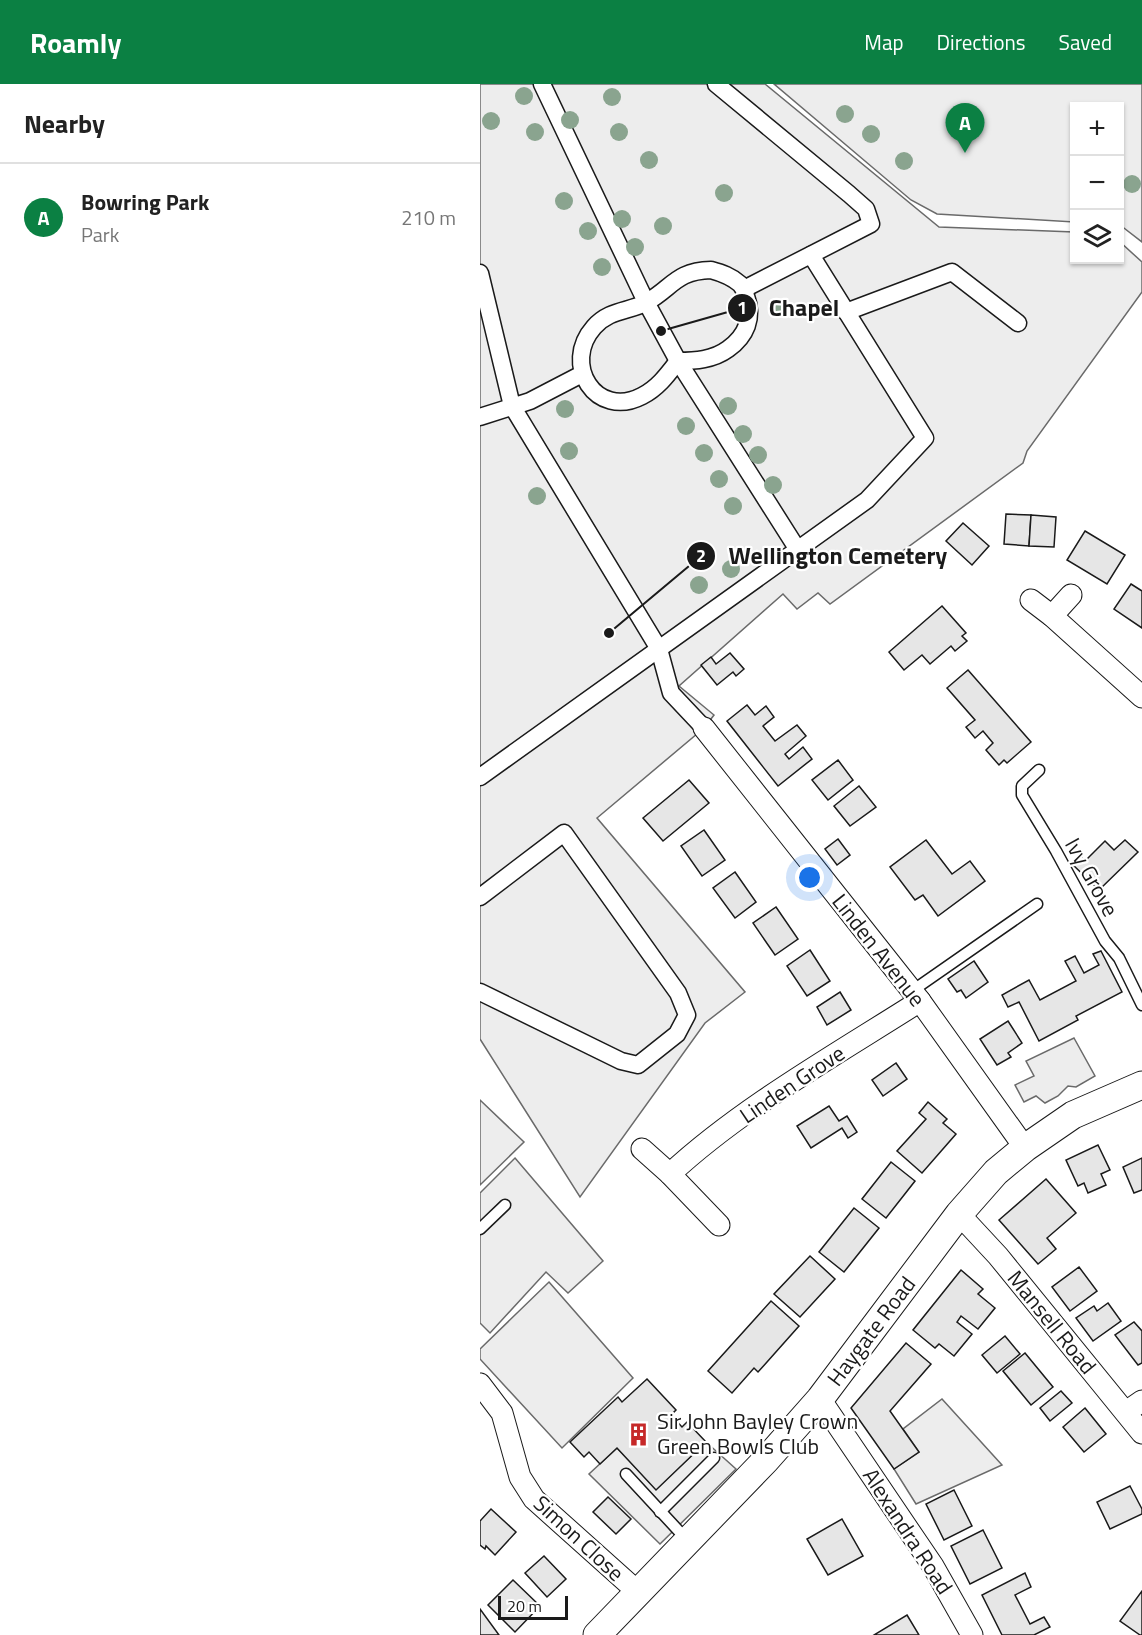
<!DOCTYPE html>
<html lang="en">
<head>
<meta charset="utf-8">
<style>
  :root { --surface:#fff; --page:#f6f6f6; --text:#222; --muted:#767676; --line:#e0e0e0; --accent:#0b8043 }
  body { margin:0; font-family:"Titillium Web",sans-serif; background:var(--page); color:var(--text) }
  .controls { position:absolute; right:18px; top:18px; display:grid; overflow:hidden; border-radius:0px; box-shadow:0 2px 4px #0004 }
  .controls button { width:54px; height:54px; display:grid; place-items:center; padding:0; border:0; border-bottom:2px solid var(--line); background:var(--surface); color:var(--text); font:30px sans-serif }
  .scale { position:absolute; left:18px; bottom:15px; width:70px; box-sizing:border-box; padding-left:6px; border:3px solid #1a1a1a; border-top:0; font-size:16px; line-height:21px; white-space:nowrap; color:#1a1a1a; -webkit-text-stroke:4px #fff; paint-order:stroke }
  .you { position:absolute; left:330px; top:794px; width:21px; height:21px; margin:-15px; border:4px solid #fff; border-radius:50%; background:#1a73e8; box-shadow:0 0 0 9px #1a73e833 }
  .badge { display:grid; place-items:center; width:39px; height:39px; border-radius:50%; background:var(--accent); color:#fff; font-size:20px; font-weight:700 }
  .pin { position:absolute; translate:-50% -50px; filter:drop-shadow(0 2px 3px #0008) }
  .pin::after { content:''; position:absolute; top:32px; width:21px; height:18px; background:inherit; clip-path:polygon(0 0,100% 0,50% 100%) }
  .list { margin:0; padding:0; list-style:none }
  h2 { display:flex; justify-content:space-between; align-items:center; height:78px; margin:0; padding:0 24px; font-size:26px }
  h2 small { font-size:20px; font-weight:400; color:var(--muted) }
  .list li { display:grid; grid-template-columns:39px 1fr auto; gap:18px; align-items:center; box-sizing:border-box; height:108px; padding:0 24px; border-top:2px solid var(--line) }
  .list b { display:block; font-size:22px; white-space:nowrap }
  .list p { margin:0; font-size:20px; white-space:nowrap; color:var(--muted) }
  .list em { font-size:20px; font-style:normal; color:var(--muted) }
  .icon { flex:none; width:33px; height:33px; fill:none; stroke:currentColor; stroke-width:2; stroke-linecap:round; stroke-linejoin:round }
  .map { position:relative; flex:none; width:662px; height:1551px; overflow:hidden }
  header { display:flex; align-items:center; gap:36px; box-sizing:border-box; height:84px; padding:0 30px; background:var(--accent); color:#fff }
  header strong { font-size:28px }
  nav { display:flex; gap:33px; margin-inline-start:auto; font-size:21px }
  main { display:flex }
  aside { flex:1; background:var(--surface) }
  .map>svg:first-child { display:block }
  .built { fill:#ededed; stroke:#6a6a6a; stroke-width:1.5 }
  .building { fill:#e6e6e6; stroke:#1a1a1a; stroke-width:1.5 }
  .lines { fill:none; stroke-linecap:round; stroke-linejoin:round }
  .service-casing { stroke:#1a1a1a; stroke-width:13 }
  .pedestrian-casing { stroke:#1a1a1a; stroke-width:19 }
  .minor-casing { stroke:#1a1a1a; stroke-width:23 }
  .tertiary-casing { stroke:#1a1a1a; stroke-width:29 }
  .service { stroke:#fff; stroke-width:10 }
  .pedestrian { stroke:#fff; stroke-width:16 }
  .minor { stroke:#fff; stroke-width:21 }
  .tertiary { stroke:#fff; stroke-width:27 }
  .tree { fill:#8aa48f }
  .labels { text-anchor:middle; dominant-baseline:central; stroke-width:4.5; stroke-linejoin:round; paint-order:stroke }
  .street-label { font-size:22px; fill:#1a1a1a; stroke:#fff }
  .poi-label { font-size:22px; fill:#1a1a1a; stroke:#fff; text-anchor:start }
  .leader { fill:none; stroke:#1a1a1a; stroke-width:2 }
  .callout-dot { fill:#1a1a1a; stroke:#fff; stroke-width:2 }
  .mark-label { font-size:18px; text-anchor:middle; font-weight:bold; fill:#fff }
  .callout-label { font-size:24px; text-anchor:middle; font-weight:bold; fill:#1a1a1a; stroke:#fff; stroke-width:4.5; stroke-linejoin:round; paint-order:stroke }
</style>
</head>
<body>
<header>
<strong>Roamly</strong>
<nav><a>Map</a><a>Directions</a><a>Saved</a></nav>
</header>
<main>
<aside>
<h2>Nearby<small></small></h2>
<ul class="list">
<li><span class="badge">A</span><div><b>Bowring Park</b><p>Park</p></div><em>210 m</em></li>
</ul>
</aside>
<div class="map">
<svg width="662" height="1551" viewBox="0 0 662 1551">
  <rect width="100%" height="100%" fill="#fff"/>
  <!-- built -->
  <g class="built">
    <polygon points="0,0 285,0 459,143 594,148 594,176 640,176 640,158 662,178 662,208 547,367 543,379 350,520 338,509 317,525 303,510 199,602 234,631 224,644 117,734 265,908 225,939 100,1113 0,955"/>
    <polygon points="294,0 662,0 662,158 640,141 640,22 594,22 594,138 457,130 431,116"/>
    <polygon points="594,954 615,992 596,1003 588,1002 578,1012 565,1019 556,1012 544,1018 535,1001 554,992 546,977"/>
    <polygon points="0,1016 44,1058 0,1101"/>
    <polygon points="35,1074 123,1177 88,1209 66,1188 10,1249 0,1239 0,1109"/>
    <polygon points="69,1198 153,1294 82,1364 0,1275 0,1265"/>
    <polygon points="462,1315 522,1381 436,1420 414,1385 439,1368 423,1345"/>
    <polygon points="226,1358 256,1385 180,1460 109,1390 137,1364 176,1405"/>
  </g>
  <!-- building -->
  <g class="building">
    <polygon points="526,430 551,431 549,462 524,460"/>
    <polygon points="551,431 576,433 574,463 549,462"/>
    <polygon points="483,439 509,462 492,481 466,457"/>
    <polygon points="605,447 645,471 627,500 587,476"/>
    <polygon points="651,500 662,507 662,544 634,525"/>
    <polygon points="462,522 486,549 482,552 487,557 475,567 471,562 450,580 442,571 424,586 409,568"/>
    <polygon points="250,569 264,585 256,592 253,588 237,601 221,581 231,573 236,580"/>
    <polygon points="488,586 551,658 527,679 524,676 519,681 506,666 513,659 503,647 495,654 486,643 495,636 467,604"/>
    <polygon points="267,621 275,631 286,622 294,633 283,642 295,657 317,641 326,652 305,670 309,675 323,663 332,675 298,702 247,637"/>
    <polygon points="358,676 373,696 348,716 332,696"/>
    <polygon points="209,696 229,719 183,757 163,734"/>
    <polygon points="379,702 396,723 370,742 354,722"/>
    <polygon points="224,746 245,776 222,792 201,762"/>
    <polygon points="358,755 370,771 357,781 345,765"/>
    <polygon points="446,756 472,790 490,777 505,797 458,832 443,811 435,816 410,783"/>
    <polygon points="645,756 658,768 619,806 591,779 599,771 605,777 625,757 634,766"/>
    <polygon points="255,788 276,818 255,834 233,804"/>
    <polygon points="296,823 318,855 295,871 273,839"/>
    <polygon points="330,866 350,897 327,912 307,882"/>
    <polygon points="621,867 642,908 596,932 598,936 559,957 539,918 528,923 522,911 549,896 560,916 596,897 585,877 595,872 604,889 619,881 613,870"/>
    <polygon points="494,877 508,898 486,914 481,906 477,908 468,895"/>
    <polygon points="360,908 371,926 347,941 337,923"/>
    <polygon points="528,937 542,959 528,969 531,973 517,981 500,955"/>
    <polygon points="416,979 427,995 403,1012 392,996"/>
    <polygon points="448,1018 467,1035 463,1039 476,1050 442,1089 417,1067 446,1035 439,1029"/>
    <polygon points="349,1022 359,1037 367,1032 377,1048 368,1054 362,1044 331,1064 317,1042"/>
    <polygon points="618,1061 630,1086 621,1090 626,1101 608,1109 604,1099 598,1102 586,1076"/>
    <polygon points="662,1074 662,1106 654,1109 643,1083"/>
    <polygon points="411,1078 435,1097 406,1134 382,1115"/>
    <polygon points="566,1095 596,1129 567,1154 576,1165 558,1180 519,1136"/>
    <polygon points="374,1124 399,1144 364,1188 339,1168"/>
    <polygon points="330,1172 355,1195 320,1233 294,1210"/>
    <polygon points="599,1183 617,1207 590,1227 572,1203"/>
    <polygon points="481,1186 503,1205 498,1210 515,1224 498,1245 481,1232 477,1238 492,1250 474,1272 459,1260 455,1264 433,1246"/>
    <polygon points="291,1217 319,1242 278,1288 274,1284 252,1309 228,1287"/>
    <polygon points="628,1219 641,1237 613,1257 596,1234 614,1222 617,1227"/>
    <polygon points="654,1238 662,1247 662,1279 658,1281 635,1251"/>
    <polygon points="525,1252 540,1270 517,1289 502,1271"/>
    <polygon points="426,1259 451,1280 410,1327 439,1368 414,1385 371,1324"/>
    <polygon points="545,1269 573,1303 551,1321 523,1287"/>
    <polygon points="167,1295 196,1326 191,1331 202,1343 207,1338 226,1358 176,1406 137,1364 120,1380 109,1368 104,1373 90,1358 138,1313 142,1318"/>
    <polygon points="581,1307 592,1319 570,1337 560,1324"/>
    <polygon points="605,1324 626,1350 604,1368 583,1343"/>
    <polygon points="650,1402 662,1425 662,1430 630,1445 617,1418"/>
    <polygon points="474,1406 492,1442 464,1456 446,1420"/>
    <polygon points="128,1413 151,1435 136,1450 113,1428"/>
    <polygon points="11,1425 36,1448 15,1471 6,1462 5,1465 0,1461 0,1437"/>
    <polygon points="362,1435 383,1472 348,1491 327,1455"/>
    <polygon points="503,1446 522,1484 490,1500 471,1462"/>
    <polygon points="64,1472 86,1495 67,1513 45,1489"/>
    <polygon points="545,1489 551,1503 535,1511 550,1540 564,1533 570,1543 554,1551 522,1551 502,1511"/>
    <polygon points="33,1496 60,1522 35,1548 8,1521"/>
    <polygon points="662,1507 662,1551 660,1551 640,1537"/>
    <polygon points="0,1525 19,1551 0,1551"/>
    <polygon points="427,1531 439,1551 394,1551"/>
  </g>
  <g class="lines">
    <defs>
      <g id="service">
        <polyline points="559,686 542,702 542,711 576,767 625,857 639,874 662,921"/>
        <polyline points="432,907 557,820"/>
        <polyline points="0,1145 25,1121"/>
        <polyline points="146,1390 208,1457"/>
        <polyline points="180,1428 234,1374"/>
      </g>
      <g id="pedestrian">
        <polyline points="62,0 166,218 198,277 318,466"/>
        <polyline points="236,0 369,110 386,125 391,140 264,205"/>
        <path d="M 231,186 C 242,189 251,192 260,200 C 264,204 265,208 266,212 C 274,234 266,252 248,265 C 233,276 215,277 198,277 C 188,290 178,304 162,312 C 116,336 81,280 114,243 C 130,225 149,228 167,218 C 193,203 196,187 231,186 Z"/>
        <polyline points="0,189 32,322 179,565 191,609 224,644"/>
        <polyline points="366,228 472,188 538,239"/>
        <polyline points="0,333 50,317 102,290"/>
        <polyline points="0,693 387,416 445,354 331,171"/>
        <polyline points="0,813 84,749 198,909 207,931 197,950 158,981 141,977 0,908"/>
      </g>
      <g id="minor">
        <polyline points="551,516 572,532 662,613"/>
        <polyline points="572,532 591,511"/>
        <polyline points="224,644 440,917 545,1064"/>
        <polyline points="162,1065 190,1090 239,1141"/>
        <path d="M 190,1090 C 261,1024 357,970 440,917"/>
        <polyline points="479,1130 518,1172 662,1349"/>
        <polyline points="0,1300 22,1329 40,1393 54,1415 159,1509"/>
        <polyline points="340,1315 453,1482 492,1551"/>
        <polyline points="646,1328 662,1317"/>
      </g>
      <polyline id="tertiary" points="117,1551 286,1376 340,1315 479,1130 516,1088 545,1064 593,1031 662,1001"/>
    </defs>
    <!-- service casing -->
    <use href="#service" class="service-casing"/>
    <!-- pedestrian casing -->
    <use href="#pedestrian" class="pedestrian-casing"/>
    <!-- minor casing -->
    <use href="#minor" class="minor-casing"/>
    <!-- tertiary casing -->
    <use href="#tertiary" class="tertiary-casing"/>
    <!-- service -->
    <use href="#service" class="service"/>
    <!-- pedestrian -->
    <use href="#pedestrian" class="pedestrian"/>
    <!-- minor -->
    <use href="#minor" class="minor"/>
    <!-- tertiary -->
    <use href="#tertiary" class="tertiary"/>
  </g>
  <!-- trees -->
  <g class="tree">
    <circle cx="44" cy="12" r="9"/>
    <circle cx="132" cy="13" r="9"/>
    <circle cx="365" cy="30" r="9"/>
    <circle cx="90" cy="36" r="9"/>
    <circle cx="11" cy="37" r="9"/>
    <circle cx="55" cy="48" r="9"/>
    <circle cx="139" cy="48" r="9"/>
    <circle cx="391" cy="50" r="9"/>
    <circle cx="169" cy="76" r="9"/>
    <circle cx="424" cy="77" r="9"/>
    <circle cx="652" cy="100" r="9"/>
    <circle cx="244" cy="109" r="9"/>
    <circle cx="84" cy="117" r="9"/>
    <circle cx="142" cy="135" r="9"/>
    <circle cx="183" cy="142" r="9"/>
    <circle cx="108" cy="147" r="9"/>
    <circle cx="155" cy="163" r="9"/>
    <circle cx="122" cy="183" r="9"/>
    <circle cx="299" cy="224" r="9"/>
    <circle cx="248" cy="322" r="9"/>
    <circle cx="85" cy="325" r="9"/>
    <circle cx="206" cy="342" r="9"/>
    <circle cx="263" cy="350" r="9"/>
    <circle cx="89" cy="367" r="9"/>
    <circle cx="224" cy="369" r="9"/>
    <circle cx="278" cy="371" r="9"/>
    <circle cx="239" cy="395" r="9"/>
    <circle cx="293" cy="401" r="9"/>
    <circle cx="57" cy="412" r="9"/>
    <circle cx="253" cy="422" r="9"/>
    <circle cx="251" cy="485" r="9"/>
    <circle cx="219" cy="501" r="9"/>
  </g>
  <!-- icons -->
  <defs>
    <symbol id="building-bare" viewBox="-9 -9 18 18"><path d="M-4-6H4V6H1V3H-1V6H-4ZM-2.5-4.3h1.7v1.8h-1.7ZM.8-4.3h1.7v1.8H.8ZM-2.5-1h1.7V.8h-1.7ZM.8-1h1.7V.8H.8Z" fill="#c62828" stroke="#fff" stroke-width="2.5" paint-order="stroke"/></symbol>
  </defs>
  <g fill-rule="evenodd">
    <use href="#building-bare" x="142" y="1334" width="33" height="33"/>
  </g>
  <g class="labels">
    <!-- street labels -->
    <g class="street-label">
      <text transform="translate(612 793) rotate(61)">Ivy Grove</text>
      <text transform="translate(399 866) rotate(52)">Linden Avenue</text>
      <text transform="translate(312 1000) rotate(-34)">Linden Grove</text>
      <text transform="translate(572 1238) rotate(51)">Mansell Road</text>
      <text transform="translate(391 1247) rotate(-53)">Haygate Road</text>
      <text transform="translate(428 1447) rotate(57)">Alexandra Road</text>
      <text transform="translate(99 1454) rotate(43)">Simon Close</text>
    </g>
    <!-- poi labels -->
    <g class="poi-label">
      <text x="177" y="1337">Sir John Bayley Crown<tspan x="177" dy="25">Green Bowls Club</tspan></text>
    </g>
  </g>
  <!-- callouts -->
  <path class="leader" d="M181 247L262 224M129 549L221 472"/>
  <g class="callout-dot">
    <circle cx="181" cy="247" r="6"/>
    <circle cx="129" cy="549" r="6"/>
    <circle cx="262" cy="224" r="15"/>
    <circle cx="221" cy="472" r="15"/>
  </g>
  <g class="mark-label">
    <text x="262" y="230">1</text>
    <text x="221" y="478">2</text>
  </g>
  <g class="callout-label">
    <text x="324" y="232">Chapel</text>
    <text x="358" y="480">Wellington Cemetery</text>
  </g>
</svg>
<div class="controls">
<button>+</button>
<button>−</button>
<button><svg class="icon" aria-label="layers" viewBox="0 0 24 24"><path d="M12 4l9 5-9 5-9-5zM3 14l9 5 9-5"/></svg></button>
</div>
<div class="scale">20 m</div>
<div class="you"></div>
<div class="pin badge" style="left:485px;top:69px">A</div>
</div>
</main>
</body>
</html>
